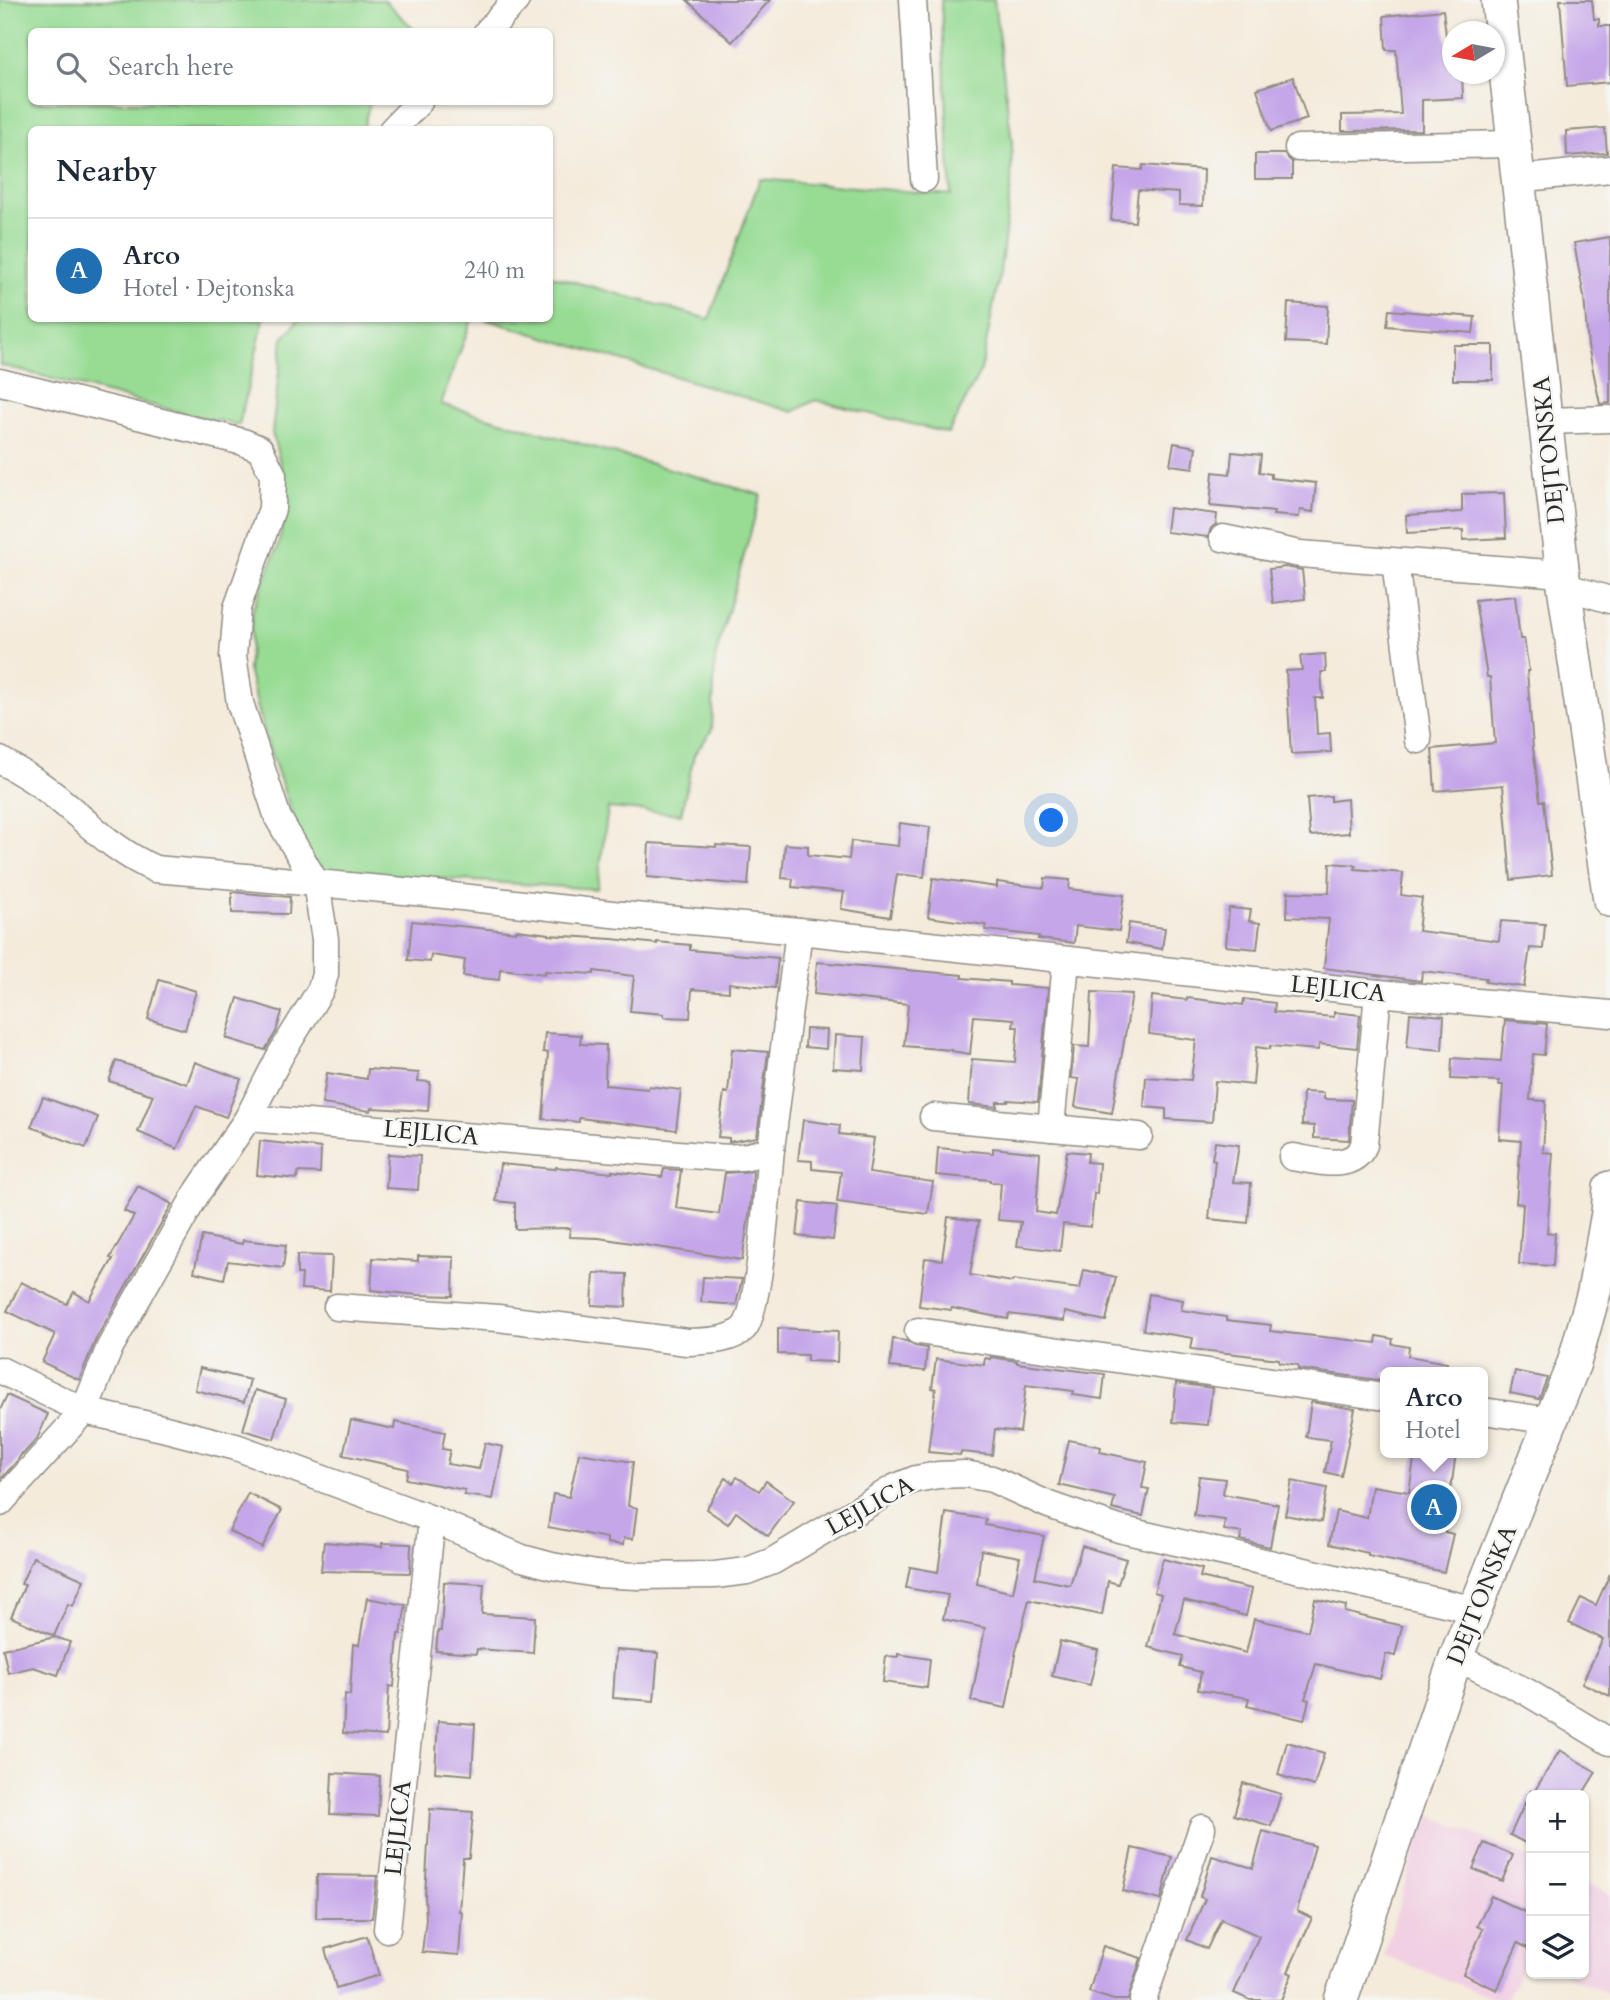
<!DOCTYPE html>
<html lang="en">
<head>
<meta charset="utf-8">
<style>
  :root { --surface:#fff; --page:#f2f2f3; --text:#1f2937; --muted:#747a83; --line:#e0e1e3; --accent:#1f6fb2 }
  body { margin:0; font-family:Cardo,serif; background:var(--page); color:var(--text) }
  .controls { position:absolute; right:21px; bottom:21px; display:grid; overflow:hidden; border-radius:10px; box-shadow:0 2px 5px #0004 }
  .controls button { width:63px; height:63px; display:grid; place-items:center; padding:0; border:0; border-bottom:2px solid var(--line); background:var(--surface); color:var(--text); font:35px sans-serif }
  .compass { position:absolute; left:1442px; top:21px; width:63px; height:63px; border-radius:50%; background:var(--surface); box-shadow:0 2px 5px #0004; rotate:260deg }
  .you { position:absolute; left:1052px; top:821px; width:24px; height:24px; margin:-18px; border:5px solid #fff; border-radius:50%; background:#1a73e8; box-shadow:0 0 0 10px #1a73e833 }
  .badge { display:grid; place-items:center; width:46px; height:46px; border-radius:50%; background:var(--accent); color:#fff; font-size:23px; font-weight:700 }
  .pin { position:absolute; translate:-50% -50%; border:4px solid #fff; box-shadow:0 2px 7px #0006 }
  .popup { position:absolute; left:1380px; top:1367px; width:108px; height:91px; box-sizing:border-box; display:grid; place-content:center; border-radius:10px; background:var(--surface); filter:drop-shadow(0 2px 5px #0005); font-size:23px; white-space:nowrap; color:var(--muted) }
  .popup b { font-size:26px; color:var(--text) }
  .popup::after { content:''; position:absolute; left:50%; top:100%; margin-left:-14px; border:14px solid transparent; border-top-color:var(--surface) }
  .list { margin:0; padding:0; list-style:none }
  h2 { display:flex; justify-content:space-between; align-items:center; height:91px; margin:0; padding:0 28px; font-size:30px }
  h2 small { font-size:23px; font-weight:400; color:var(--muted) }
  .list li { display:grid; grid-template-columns:46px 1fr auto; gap:21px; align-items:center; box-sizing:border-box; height:105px; padding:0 28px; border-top:2px solid var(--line) }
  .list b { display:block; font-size:26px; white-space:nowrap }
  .list p { margin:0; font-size:23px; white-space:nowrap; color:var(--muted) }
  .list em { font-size:23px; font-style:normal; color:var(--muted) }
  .icon { flex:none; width:38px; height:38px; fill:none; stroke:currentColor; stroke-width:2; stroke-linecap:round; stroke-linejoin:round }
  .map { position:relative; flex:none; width:1610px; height:2000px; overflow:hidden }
  .search { position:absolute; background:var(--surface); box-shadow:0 2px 5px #0004; left:28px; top:28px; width:525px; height:77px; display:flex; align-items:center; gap:18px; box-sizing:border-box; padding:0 24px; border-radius:10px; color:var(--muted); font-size:26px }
  .panel { position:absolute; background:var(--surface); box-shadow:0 2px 5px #0004; left:28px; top:126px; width:525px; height:196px; border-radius:10px }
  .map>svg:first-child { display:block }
  .built { fill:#f1d0e3 }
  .green { fill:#98dc94; stroke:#628460; stroke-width:2 }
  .building { fill:#c5a6e9; fill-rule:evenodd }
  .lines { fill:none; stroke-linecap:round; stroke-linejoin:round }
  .minor-casing { stroke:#908b83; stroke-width:29 }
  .major-casing { stroke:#908b83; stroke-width:36 }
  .minor { stroke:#fff; stroke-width:26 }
  .major { stroke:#fff; stroke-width:33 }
  .labels { text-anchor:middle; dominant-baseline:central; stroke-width:5; stroke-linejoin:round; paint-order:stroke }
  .street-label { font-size:24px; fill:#2b2b2b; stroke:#f6f6f2 }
</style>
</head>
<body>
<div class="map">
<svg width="1610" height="2000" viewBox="0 0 1610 2000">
  <rect width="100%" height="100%" fill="#f6f6f2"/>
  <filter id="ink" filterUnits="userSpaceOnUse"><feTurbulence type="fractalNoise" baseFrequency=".0143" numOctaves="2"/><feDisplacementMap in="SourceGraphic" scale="14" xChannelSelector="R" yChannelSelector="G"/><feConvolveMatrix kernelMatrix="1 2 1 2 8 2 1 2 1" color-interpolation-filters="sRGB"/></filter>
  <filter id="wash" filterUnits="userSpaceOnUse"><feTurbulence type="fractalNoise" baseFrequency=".00686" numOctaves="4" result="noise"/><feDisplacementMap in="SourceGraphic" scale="28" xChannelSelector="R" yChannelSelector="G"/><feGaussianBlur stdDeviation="1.57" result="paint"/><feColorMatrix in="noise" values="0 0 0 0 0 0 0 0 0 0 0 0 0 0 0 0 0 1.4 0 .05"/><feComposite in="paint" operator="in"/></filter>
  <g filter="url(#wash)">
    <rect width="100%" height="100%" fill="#f4ebdb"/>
    <!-- built -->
    <g class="built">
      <polygon points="1426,1813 1531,1859 1531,1960 1527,1958 1506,2000 1497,2000 1384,1955"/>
      <polygon points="1584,1882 1610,1894 1610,1994 1563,1974 1584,1974"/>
    </g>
    <!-- green -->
    <g class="green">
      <polygon points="0,0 384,0 416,31 32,32 32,102 370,102 363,129 32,130 32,318 264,319 239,425 186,414 0,365"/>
      <polygon points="941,0 994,0 1012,142 1011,186 1000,272 981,370 948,433 815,400 793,412 484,319 550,318 550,275 709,319 760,179 951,195"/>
      <polygon points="299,319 472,319 441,404 761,495 715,658 712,730 694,755 681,814 608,808 597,889 318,871 297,829 265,735 248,670 253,609 278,546 289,496 272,433 283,339"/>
    </g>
    <g id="blocks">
      <!-- building -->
      <g class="building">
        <polygon points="687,0 770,0 732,42"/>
        <polygon points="1560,0 1592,0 1594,19 1599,19 1599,26 1610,26 1610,82 1567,86"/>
        <polygon points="1443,10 1450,69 1452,69 1452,74 1462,74 1463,98 1422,100 1422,130 1342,131 1342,115 1401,114 1396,50 1386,50 1384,16"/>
        <polygon points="1293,77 1307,119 1271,131 1257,89"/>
        <polygon points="1605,128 1607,153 1567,156 1566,131"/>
        <polygon points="1255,154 1284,154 1292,162 1292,179 1255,179"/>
        <polygon points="1143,165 1204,170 1203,206 1179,205 1179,193 1138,190 1135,222 1111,220 1116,168 1142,170"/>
        <polygon points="1610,237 1610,403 1600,404 1588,346 1584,297 1574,243"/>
        <polygon points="1288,303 1328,306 1326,344 1286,342"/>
        <polygon points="1389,310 1475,317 1473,333 1387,326"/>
        <rect x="1453" y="345" width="40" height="35"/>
        <polygon points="1174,443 1196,447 1193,468 1170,465"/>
        <polygon points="1232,452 1261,455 1259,472 1271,474 1271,478 1316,483 1313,512 1300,510 1299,517 1273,515 1274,512 1210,506 1213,472 1230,474"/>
        <polygon points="1504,493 1506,538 1463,540 1463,530 1407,533 1406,515 1462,512 1462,494"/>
        <polygon points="1169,508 1217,514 1216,524 1211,528 1208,537 1166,532"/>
        <polygon points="1285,567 1302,570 1305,599 1273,603 1269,569"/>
        <polygon points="1515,596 1520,639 1524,639 1529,671 1527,671 1533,748 1540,801 1544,801 1552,875 1511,880 1503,785 1435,791 1432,749 1495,743 1490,677 1487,677 1475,600"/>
        <polygon points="1325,654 1326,672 1321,672 1323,698 1315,698 1317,734 1330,733 1331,752 1291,754 1286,671 1302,670 1300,656"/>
        <polygon points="1331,796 1331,801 1347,799 1349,833 1310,836 1307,798"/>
        <polygon points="900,823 930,827 924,877 897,874 890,917 841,909 844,892 792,887 793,879 782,878 785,844 808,846 808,855 849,859 851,841 898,846"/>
        <polygon points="649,843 716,847 716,845 751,847 748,885 647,877"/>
        <polygon points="1330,863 1356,865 1355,869 1403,873 1401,895 1422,898 1418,931 1499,941 1501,921 1545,924 1543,949 1530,948 1524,987 1485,982 1486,978 1422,971 1421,981 1324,968 1329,919 1287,917 1288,892 1329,893"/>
        <polygon points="933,878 997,887 997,882 1044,888 1045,878 1070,880 1069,889 1124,895 1119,931 1076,926 1074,943 1038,939 1039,936 985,930 986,925 928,917"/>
        <polygon points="232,892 290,897 289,914 232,913"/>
        <polygon points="1229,908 1251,910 1249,921 1260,923 1257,949 1226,946"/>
        <polygon points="412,921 516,932 516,930 549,934 549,935 612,939 657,944 657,942 690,945 690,950 778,958 775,988 729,983 729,992 692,989 690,1018 664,1017 664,1014 630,1011 634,976 594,971 594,974 545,971 545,974 500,969 499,980 463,976 465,960 431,955 430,962 408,960"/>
        <polygon points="1129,923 1165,928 1162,949 1126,943"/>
        <polygon points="817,962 962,975 962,978 1009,982 1009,985 1048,988 1038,1102 1008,1100 1008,1102 997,1102 997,1107 969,1104 972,1059 1015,1062 1018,1027 1013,1027 1014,1019 974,1016 970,1054 951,1051 951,1050 904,1046 908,1004 814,994"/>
        <polygon points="159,980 196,991 185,1030 148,1019"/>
        <polygon points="1092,992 1132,994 1112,1113 1075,1107 1079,1079 1071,1078 1074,1046 1089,1047"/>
        <polygon points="1152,996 1187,1000 1187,998 1243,1005 1244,999 1275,1003 1274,1012 1334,1017 1334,1012 1360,1015 1357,1048 1319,1044 1318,1050 1270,1046 1270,1049 1256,1047 1253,1085 1215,1081 1212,1122 1166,1119 1166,1109 1144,1107 1146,1077 1191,1080 1196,1040 1149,1034"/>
        <polygon points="238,998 282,1012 276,1032 265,1050 226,1038"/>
        <polygon points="1410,1013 1444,1016 1442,1050 1407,1047"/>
        <polygon points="1505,1020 1547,1024 1544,1055 1533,1054 1530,1100 1546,1101 1543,1152 1553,1153 1547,1233 1555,1233 1553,1266 1519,1264 1523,1204 1516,1203 1521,1141 1499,1139 1503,1085 1499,1085 1499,1081 1451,1079 1452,1058 1501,1061"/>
        <polygon points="806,1029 827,1030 826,1049 805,1047"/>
        <polygon points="545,1033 581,1035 580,1044 606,1045 605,1085 648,1089 649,1086 681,1090 676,1130 579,1118 579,1122 543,1119 548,1053 543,1052"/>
        <polygon points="835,1035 865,1037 863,1070 833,1068"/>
        <polygon points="732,1049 768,1052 757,1137 729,1142 729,1138 718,1137 724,1092 728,1093"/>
        <polygon points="116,1061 187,1084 195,1062 241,1079 226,1117 196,1106 177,1149 138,1132 153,1095 109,1081"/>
        <polygon points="368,1069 419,1073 418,1081 430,1082 428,1111 371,1108 370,1111 322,1104 327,1073 367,1079"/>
        <polygon points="1303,1092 1324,1093 1324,1099 1352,1100 1349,1140 1314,1138 1314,1126 1302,1125"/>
        <polygon points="43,1097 98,1117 86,1148 31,1127"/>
        <polygon points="803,1120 840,1125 839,1134 874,1138 869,1173 933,1182 928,1214 837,1202 841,1172 812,1169 812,1161 798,1160"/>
        <polygon points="260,1141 321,1148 320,1173 298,1172 297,1179 257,1175"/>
        <polygon points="1215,1142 1239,1145 1233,1182 1251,1183 1248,1223 1209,1219 1215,1160 1212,1159"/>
        <polygon points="938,1148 993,1153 993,1148 1040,1153 1036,1212 1056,1215 1067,1151 1088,1153 1087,1162 1099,1163 1097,1194 1094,1193 1091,1227 1063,1224 1060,1251 1017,1246 1021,1222 998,1220 1001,1183 990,1182 990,1180 936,1175"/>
        <polygon points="388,1154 420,1156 418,1190 386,1188"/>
        <polygon points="500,1164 555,1169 556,1167 612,1173 612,1171 662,1177 664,1169 681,1170 676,1208 719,1214 725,1173 753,1171 750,1210 742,1260 599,1238 569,1237 570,1228 515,1229 515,1203 496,1201"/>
        <polygon points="138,1186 172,1204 96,1339 79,1380 42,1362 55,1334 7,1311 21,1282 67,1304 74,1292 89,1301 113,1259 110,1258 134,1216 124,1211"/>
        <polygon points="801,1202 837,1206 833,1240 797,1236"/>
        <polygon points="948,1217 979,1221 970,1275 1012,1282 1013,1280 1080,1289 1084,1270 1116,1277 1106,1321 1065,1312 1064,1321 1009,1314 1008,1319 952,1308 951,1310 919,1306 925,1258 942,1260"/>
        <polygon points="202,1236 242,1244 243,1240 286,1245 283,1268 228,1261 224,1279 194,1272"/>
        <polygon points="297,1255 332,1256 330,1291 301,1289 302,1274 297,1274"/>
        <polygon points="418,1256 454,1257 453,1296 418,1295 371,1290 373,1258 418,1261"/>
        <polygon points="594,1273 627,1274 626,1307 592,1305"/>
        <polygon points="703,1277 742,1279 736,1305 701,1302"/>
        <polygon points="1149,1294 1183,1300 1181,1310 1226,1317 1226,1320 1271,1325 1270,1331 1376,1343 1377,1336 1393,1339 1392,1344 1409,1347 1408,1356 1447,1363 1446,1372 1385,1372 1385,1381 1298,1369 1298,1365 1279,1362 1279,1359 1191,1349 1193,1338 1143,1330"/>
        <polygon points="778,1328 838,1331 837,1362 807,1361 807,1355 778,1354"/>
        <polygon points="893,1339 906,1341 915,1346 927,1348 925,1371 890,1367"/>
        <polygon points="991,1357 1017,1361 1017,1363 1105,1374 1102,1399 1073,1395 1074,1391 1026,1385 1020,1432 995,1429 992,1455 961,1452 960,1455 928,1452 936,1389 932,1388 936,1359 984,1365 985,1358 990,1359"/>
        <polygon points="200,1368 250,1380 244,1402 195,1390"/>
        <polygon points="1515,1371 1547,1378 1539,1399 1510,1393"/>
        <polygon points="1176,1383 1212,1388 1208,1425 1173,1422"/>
        <polygon points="255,1390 286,1399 274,1439 243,1430"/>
        <polygon points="7,1395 48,1414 37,1439 23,1454 22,1453 18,1460 0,1480 0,1410"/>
        <polygon points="1311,1402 1355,1409 1341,1476 1325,1472 1331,1440 1306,1437"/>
        <polygon points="351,1420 394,1429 395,1422 445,1432 442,1449 450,1450 447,1464 479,1469 485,1443 503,1447 493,1499 464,1495 465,1490 406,1479 408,1469 343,1455"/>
        <polygon points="1069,1440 1101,1447 1100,1452 1147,1462 1142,1488 1149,1489 1143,1516 1112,1509 1115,1498 1059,1485"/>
        <polygon points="579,1453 633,1462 628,1506 637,1508 633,1539 624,1538 623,1545 607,1543 607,1538 548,1527 553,1494 569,1497"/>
        <polygon points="1415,1453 1456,1453 1445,1532 1453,1534 1444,1572 1368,1556 1368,1553 1329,1544 1336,1511 1367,1518 1372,1486 1409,1492"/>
        <polygon points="1199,1476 1225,1479 1223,1494 1278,1504 1270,1547 1240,1540 1242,1533 1224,1530 1225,1520 1194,1516"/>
        <polygon points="737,1477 759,1491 766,1481 794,1501 768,1536 736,1512 728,1524 706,1509 726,1478 733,1483"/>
        <polygon points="1292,1481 1327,1488 1321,1522 1285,1515"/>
        <polygon points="248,1493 282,1510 262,1548 229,1531"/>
        <path d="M 946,1513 L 986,1519 L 985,1525 L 1044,1536 L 1035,1578 L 1070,1585 L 1082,1546 L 1126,1559 L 1118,1584 L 1108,1581 L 1102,1615 L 1029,1600 L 1015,1655 L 1016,1655 L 1006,1708 L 971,1701 L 985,1628 L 943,1619 L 948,1595 L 906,1588 L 910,1567 L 938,1572 ZM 981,1550 L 1020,1557 L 1013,1593 L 977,1584 Z"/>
        <polygon points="324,1542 382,1547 382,1543 411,1544 410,1573 321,1571"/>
        <polygon points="33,1557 84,1580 73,1606 68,1604 54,1636 11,1617 25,1585 21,1584"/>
        <polygon points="1163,1559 1202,1569 1200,1577 1252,1589 1246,1616 1184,1600 1175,1634 1246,1653 1254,1619 1308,1631 1315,1599 1346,1606 1345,1612 1402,1626 1395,1656 1386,1654 1380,1679 1316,1664 1305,1699 1309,1700 1304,1720 1247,1706 1249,1698 1198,1690 1201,1672 1180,1667 1183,1656 1148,1647 1161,1594 1154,1592"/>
        <polygon points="1610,1574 1610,1696 1582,1683 1603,1639 1569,1623 1581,1598 1596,1605"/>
        <polygon points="444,1582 484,1584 482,1614 535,1617 533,1653 477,1649 476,1654 436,1651 438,1631 441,1631"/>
        <polygon points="367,1598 406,1605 401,1634 398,1634 394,1687 389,1686 386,1736 343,1733 345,1694 350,1695 353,1644 359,1645"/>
        <polygon points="55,1637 70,1642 58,1675 33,1667 8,1673 3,1649"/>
        <polygon points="1060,1641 1098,1650 1090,1685 1052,1676"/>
        <polygon points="616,1650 658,1653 654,1701 613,1698"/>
        <polygon points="898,1654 930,1659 927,1688 883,1682 886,1656 898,1657"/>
        <polygon points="438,1721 475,1724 472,1775 435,1772"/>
        <polygon points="1287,1742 1324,1753 1314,1786 1278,1775"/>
        <polygon points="1560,1750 1596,1772 1582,1795 1532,1795"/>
        <polygon points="332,1773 380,1776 378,1816 330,1814"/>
        <polygon points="1243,1783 1281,1794 1271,1826 1234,1815"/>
        <polygon points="1531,1790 1531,1846 1510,1835"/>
        <polygon points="430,1809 473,1812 469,1858 463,1858 459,1911 462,1912 459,1955 422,1952 426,1919 425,1896"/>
        <polygon points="1263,1831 1315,1846 1297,1911 1312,1918 1288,1972 1292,1974 1281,2000 1250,2000 1234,1993 1259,1936 1221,1919 1207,1949 1187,1940 1205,1899 1200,1897 1212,1856 1253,1868"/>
        <polygon points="1484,1843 1513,1855 1502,1881 1473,1869"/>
        <polygon points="1132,1848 1172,1857 1161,1900 1123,1891"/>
        <polygon points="317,1875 377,1876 372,1918 316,1918"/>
        <polygon points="1491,1896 1531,1915 1531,1950 1518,1943 1497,1990 1463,1974 1483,1929 1477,1926"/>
        <polygon points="367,1936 379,1975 336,1988 325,1949"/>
        <polygon points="1103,1946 1141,1958 1128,2000 1114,2000 1089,1992"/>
      </g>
    </g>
  </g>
  <g filter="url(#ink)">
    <use href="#blocks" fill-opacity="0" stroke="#908b83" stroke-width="2"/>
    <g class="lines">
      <defs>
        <g id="minor">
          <polyline points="913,0 924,179"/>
          <polyline points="487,32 516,0"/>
          <polyline points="392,130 419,102"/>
          <polyline points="1298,148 1513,144"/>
          <polyline points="1517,179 1610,169"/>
          <polyline points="0,382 243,442 260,449 273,475 272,509 237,608 233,656 240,703 278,818 316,883"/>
          <polyline points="1546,421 1610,419"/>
          <polyline points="1223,538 1300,554 1562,574"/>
          <polyline points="1395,562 1418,740"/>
          <polyline points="1564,586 1610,600"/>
          <path d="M 0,760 C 15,769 32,778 46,789 C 85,818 109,849 155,869 L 316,883"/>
          <polyline points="933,1117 1139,1136"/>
          <polyline points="248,1118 281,1054 321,989 325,974 325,939 316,883 426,893 612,914 799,931"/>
          <polyline points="1051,1128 1066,961"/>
          <path d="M 1292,1157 C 1315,1160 1352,1173 1364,1145 L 1378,993"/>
          <path d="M 337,1307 L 498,1318 L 687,1342 C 704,1341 731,1342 744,1328 C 760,1311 768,1179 771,1149"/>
          <polyline points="918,1331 1385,1397"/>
          <polyline points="0,1370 84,1411 158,1427 236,1447 432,1519 522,1558 552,1566 596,1574 637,1576 715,1575 747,1571 773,1561 896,1487 916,1479 938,1475 965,1474 992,1479 1049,1505 1119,1529 1476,1610"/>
          <polyline points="1483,1411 1552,1421"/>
          <path d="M 0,1503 L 84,1411 L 110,1347 L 197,1193 L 248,1118 L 714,1157 C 735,1159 751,1157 771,1149 L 799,931 L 1378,993 L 1610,1014"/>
          <polyline points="1456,1657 1527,1692 1610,1742"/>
          <polyline points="387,1929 432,1519"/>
          <polyline points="1143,2000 1202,1828"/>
        </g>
        <g id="major">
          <polyline points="1498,0 1564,586 1610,900"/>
          <polyline points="1341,2000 1456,1657 1574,1363 1594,1292 1608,1213 1610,1188"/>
        </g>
      </defs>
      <!-- minor casing -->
      <use href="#minor" class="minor-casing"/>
      <!-- major casing -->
      <use href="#major" class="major-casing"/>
      <!-- minor -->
      <use href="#minor" class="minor"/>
      <!-- major -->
      <use href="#major" class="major"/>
    </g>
  </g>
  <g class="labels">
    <!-- street labels -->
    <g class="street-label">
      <text transform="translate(1549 450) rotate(-96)">DEJTONSKA</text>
      <text transform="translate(1338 989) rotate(6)">LEJLICA</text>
      <text transform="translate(431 1133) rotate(5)">LEJLICA</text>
      <text transform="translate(870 1506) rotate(-29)">LEJLICA</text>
      <text transform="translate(1482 1595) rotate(-68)">DEJTONSKA</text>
      <text transform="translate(398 1828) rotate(-84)">LEJLICA</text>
    </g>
  </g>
</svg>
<div class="controls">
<button>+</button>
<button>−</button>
<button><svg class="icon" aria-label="layers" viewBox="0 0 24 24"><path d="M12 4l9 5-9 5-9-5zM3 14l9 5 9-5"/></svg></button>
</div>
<svg class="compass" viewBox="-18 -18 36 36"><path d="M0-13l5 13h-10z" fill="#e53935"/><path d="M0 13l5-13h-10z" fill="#747a83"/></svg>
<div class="you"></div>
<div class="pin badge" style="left:1434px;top:1507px">A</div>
<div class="popup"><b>Arco</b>Hotel</div>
<div class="search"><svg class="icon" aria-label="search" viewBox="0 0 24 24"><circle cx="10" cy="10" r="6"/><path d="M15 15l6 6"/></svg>Search here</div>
<section class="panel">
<h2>Nearby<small></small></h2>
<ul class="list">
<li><span class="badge">A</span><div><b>Arco</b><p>Hotel · Dejtonska</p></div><em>240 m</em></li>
</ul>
</section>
</div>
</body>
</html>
